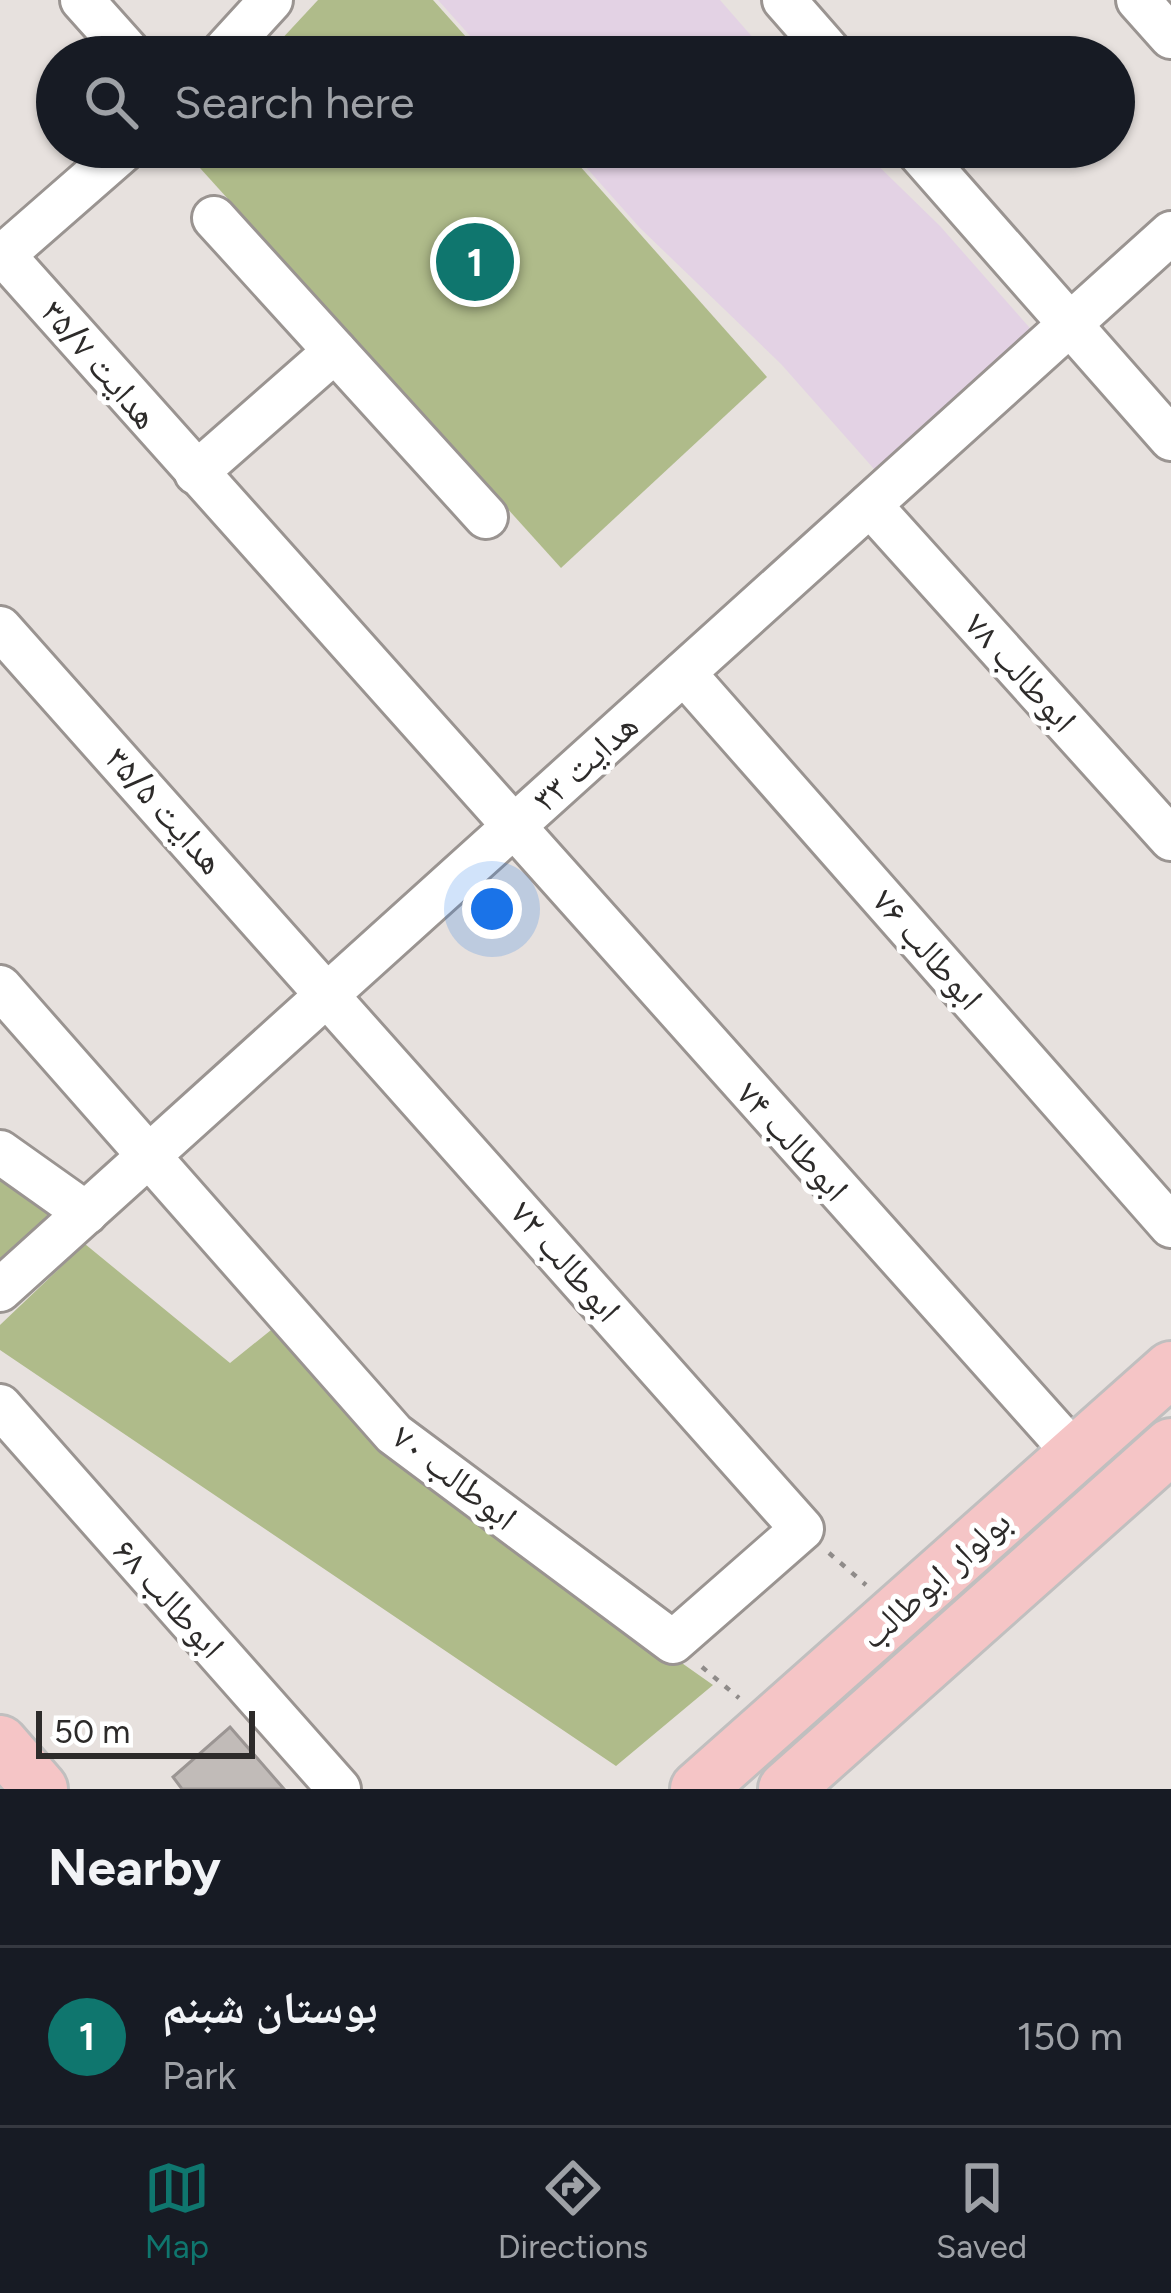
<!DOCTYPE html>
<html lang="en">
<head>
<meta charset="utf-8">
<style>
  :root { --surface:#171b24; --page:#242831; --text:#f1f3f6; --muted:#9ea1a6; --line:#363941; --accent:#0f766e }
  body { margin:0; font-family:Figtree,"Noto Naskh Arabic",sans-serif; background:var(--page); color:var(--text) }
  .scale { position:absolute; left:36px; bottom:30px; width:219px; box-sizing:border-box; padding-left:12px; border:6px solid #2d2b2a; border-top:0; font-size:33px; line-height:42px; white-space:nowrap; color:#2d2b2a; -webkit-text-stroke:9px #fff; paint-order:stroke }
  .you { position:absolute; left:492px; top:909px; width:42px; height:42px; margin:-30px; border:9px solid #fff; border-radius:50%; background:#1a73e8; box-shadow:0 0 0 18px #1a73e833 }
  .badge { display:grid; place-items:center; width:78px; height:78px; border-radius:50%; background:var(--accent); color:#fff; font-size:39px; font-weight:700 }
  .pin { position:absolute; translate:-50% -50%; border:6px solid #fff; box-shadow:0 3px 12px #0006 }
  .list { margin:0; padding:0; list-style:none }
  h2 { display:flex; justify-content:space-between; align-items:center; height:156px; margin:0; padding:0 48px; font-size:51px }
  h2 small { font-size:39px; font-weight:400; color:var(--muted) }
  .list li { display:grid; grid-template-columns:78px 1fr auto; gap:36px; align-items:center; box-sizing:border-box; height:180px; padding:0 48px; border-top:3px solid var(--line) }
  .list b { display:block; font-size:45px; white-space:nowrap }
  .list p { margin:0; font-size:39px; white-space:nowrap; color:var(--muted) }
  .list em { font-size:39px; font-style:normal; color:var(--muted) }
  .icon { flex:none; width:66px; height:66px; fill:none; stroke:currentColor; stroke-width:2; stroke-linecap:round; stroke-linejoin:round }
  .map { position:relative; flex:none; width:1171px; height:1789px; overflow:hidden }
  .search { position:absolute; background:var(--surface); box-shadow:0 3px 9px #0004; left:36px; right:36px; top:36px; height:132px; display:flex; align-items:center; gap:30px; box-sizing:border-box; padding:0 42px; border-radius:66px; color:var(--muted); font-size:45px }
  .sheet { height:336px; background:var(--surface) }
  nav { display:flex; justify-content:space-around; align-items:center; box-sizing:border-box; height:168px; border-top:3px solid var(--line); background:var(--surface); font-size:33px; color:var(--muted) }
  nav a { display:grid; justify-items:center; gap:6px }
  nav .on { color:var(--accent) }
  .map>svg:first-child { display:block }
  .education { fill:#e3d2e4 }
  .green { fill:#afbb8a }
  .building { fill:#c1bbb8; stroke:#9b9593; stroke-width:3 }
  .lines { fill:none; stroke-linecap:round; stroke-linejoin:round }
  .minor-casing { stroke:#9a9491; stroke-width:48 }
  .major-casing { stroke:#c0bfbf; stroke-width:60 }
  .path { stroke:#8f8b89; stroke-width:4.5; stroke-dasharray:6 9; stroke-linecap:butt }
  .minor { stroke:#fff; stroke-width:42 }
  .major { stroke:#f5c5c6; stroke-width:54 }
  .labels { text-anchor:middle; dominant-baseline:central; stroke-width:10; stroke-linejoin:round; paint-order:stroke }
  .street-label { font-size:36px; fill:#2d2b2a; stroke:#fff }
</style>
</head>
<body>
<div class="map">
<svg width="1171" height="1789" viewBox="0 0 1171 1789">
  <rect width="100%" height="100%" fill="#e7e1de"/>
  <!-- education -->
  <g class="education">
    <polygon points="438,0 720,0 770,57 489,57"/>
    <polygon points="568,147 859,147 940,226 1036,335 882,478 781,364 640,228"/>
  </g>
  <!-- green -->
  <g class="green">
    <polygon points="318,0 433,0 484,57 265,57"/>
    <polygon points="181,147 563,147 767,377 561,568"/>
    <polygon points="0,1167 63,1211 0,1264"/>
    <polygon points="85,1244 230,1363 276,1326 378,1449 713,1685 616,1766 0,1350 0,1325"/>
  </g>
  <!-- building -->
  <polygon class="building" points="230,1727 284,1789 182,1789 173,1777"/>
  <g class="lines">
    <defs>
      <g id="minor">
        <polyline points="82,0 133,57"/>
        <polyline points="784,0 834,57"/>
        <polyline points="1138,0 1171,37"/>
        <polyline points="219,57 271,0"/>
        <polyline points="914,147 1171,439"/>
        <polyline points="214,218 486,517"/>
        <polyline points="0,251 1075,1454"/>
        <polyline points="0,258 127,147"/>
        <polyline points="196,473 335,351"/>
        <polyline points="870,505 1171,839"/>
        <polyline points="0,628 802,1529 673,1642 394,1434 0,987"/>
        <polyline points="684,673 1171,1226"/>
        <polyline points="0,1152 86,1213"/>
        <polyline points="0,1290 1171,233"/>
        <polyline points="0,1406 339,1789"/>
      </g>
      <g id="major">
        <polyline points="0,1743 40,1789"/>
        <polyline points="698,1789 1171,1369"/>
        <polyline points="786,1789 1171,1446"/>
      </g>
    </defs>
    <!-- minor casing -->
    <use href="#minor" class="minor-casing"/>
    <!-- major casing -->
    <use href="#major" class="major-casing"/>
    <!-- path -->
    <g class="path">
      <polyline points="829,1553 866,1585"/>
      <polyline points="702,1667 739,1698"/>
    </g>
    <!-- minor -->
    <use href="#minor" class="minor"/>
    <!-- major -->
    <use href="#major" class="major"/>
  </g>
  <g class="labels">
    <!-- street labels -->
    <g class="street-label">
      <text transform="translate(100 364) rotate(49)">هدایت ۳۵/۷</text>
      <text transform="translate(1021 672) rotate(48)">ابوطالب ۷۸</text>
      <text transform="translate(585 762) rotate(-42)">هدایت ۳۳</text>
      <text transform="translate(165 810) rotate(48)">هدایت ۳۵/۵</text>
      <text transform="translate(928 949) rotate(49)">ابوطالب ۷۶</text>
      <text transform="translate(793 1141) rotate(48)">ابوطالب ۷۴</text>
      <text transform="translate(566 1261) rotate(49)">ابوطالب ۷۲</text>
      <text transform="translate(455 1477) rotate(38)">ابوطالب ۷۰</text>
      <text transform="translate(935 1579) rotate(-42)">بولوار ابوطالب</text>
      <text transform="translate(169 1598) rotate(48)">ابوطالب ۶۸</text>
    </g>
  </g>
</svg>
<div class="scale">50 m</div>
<div class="you"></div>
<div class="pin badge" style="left:475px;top:262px">1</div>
<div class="search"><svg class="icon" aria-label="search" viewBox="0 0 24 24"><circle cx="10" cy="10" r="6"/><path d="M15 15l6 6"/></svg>Search here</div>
</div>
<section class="sheet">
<h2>Nearby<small></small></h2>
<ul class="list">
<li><span class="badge">1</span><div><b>بوستان شبنم</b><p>Park</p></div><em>150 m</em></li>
</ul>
</section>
<nav>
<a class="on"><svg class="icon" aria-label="map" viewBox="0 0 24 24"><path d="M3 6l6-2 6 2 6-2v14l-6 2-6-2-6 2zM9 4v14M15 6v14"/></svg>Map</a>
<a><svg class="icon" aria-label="directions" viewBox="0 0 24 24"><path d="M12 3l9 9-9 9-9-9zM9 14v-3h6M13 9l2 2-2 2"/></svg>Directions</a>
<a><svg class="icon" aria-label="saved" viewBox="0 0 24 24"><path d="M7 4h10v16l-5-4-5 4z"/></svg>Saved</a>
</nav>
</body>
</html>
